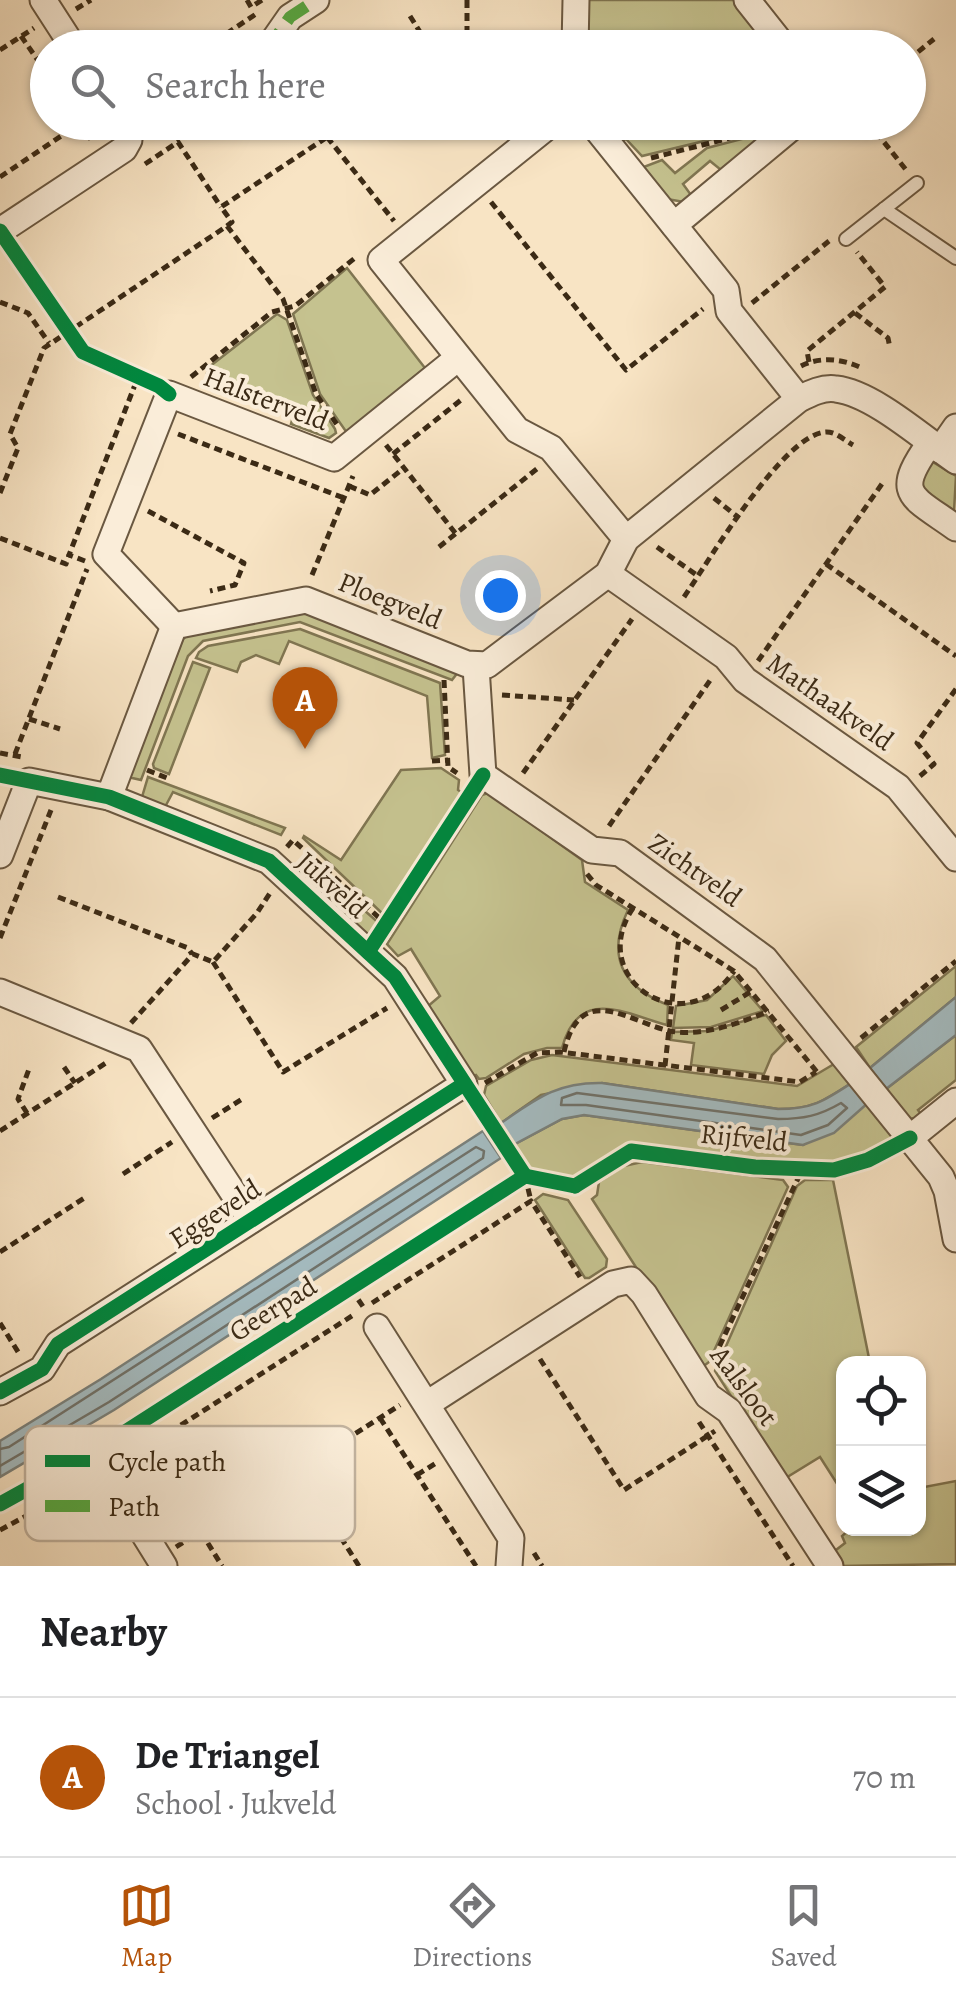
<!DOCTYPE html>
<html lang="en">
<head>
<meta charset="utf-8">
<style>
  :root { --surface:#fff; --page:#f6f6f6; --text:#202124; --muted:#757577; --line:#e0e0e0; --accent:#b45309 }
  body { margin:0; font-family:Alegreya,serif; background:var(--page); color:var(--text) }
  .controls { position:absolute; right:30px; bottom:30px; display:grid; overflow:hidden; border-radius:20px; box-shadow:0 2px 8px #0004 }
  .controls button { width:90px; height:90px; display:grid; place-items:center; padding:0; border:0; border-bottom:2px solid var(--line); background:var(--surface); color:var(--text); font:50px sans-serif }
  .you { position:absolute; left:500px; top:595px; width:35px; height:35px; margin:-25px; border:8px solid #fff; border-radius:50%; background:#1a73e8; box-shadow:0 0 0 15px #1a73e833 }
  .badge { display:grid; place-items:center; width:65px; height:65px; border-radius:50%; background:var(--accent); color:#fff; font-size:32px; font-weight:700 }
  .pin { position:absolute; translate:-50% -82px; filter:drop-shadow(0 2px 5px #0008) }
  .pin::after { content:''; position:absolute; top:52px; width:35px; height:30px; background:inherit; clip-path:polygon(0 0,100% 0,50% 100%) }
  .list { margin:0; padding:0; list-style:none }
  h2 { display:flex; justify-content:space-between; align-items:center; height:130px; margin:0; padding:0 40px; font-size:42px }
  h2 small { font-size:32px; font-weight:400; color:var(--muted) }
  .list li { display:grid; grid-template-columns:65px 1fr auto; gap:30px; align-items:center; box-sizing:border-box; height:160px; padding:0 40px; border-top:2px solid var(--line) }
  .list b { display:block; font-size:38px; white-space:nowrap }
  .list p { margin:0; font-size:32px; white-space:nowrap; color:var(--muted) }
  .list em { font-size:32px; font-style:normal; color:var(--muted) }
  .icon { flex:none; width:55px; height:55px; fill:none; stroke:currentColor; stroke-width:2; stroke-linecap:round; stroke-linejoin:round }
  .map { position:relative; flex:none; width:956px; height:1566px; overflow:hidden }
  .search { position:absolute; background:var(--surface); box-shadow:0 2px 8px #0004; left:30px; right:30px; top:30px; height:110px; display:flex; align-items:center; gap:25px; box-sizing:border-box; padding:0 35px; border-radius:55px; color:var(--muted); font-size:38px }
  .sheet { height:290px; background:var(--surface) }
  nav { display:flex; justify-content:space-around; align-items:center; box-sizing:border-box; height:140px; border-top:2px solid var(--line); background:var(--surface); font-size:28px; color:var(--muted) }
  nav a { display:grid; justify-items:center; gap:5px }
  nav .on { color:var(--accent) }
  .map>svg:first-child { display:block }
  .green { fill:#c5c28f; stroke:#807652; stroke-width:2.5 }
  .water { fill:#a4bbc0; stroke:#7a817c; stroke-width:2.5 }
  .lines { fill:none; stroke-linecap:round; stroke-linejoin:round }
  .shore { stroke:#70726a; stroke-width:2.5 }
  .lane-casing { stroke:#6a5841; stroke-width:16 }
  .street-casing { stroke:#6a5841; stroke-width:29 }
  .path { stroke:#3b2a15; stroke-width:5; stroke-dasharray:8 5; stroke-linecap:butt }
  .lane { stroke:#faedd9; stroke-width:12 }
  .street { stroke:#faedd9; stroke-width:25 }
  .quiet { stroke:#55ab42; stroke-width:12; stroke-dasharray:25 12; stroke-linecap:butt }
  .cycleway-casing { stroke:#faedd9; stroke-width:21 }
  .cycleway { stroke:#00873e; stroke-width:15 }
  .labels { text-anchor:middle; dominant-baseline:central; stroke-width:8; stroke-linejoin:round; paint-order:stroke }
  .street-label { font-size:28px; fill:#3b2a15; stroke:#faedd9 }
  .key { fill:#faedd9; stroke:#c1b29e; stroke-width:2.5 }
  .key-label { font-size:28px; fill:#3b2a15 }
</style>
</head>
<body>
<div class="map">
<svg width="956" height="1566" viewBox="0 0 956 1566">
  <rect width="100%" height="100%" fill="#f8e4c4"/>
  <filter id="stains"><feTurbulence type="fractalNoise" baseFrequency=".002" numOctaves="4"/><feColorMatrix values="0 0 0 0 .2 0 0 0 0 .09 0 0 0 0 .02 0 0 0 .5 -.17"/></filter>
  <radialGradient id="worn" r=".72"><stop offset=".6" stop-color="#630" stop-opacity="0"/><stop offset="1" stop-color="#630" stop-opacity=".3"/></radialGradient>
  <!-- green -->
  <g class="green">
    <polygon points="583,0 737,0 775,48 581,48"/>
    <polygon points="605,123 779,123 642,156 626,139 621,142"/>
    <polygon points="765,133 721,170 710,161 683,184 691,195 684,202 667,199 641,168 662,160 675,173 707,148"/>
    <polygon points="347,268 425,368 347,433 320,394 293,314"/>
    <polygon points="277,314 287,320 313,395 335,429 336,433 329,438 291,424 295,409 207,373 209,367"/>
    <polygon points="931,461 956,476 954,511 920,489 925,464"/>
    <polygon points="306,612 459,671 452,680 300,622 203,641 188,656 141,780 128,777 183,639 190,633"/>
    <polygon points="300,629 440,683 445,755 432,758 427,696 289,641 279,664 256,655 241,662 237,672 196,658 199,652 208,646"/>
    <polygon points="193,662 210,668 169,774 154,768 153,764"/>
    <polygon points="441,768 459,780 458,790 464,794 386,917 303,838 304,836 341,860 401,770"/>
    <polygon points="148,777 285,828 281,835 173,792 165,807 142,797"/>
    <path d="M 488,793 L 582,860 L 585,882 L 628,910 C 606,956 622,987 668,1005 L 667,1025 C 625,1014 579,985 562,1048 L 547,1048 L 524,1054 L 486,1078 L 479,1079 L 476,1075 L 471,1077 L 427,1007 L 440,996 L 411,949 L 398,956 L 387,944 L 482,795 Z"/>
    <polygon points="331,881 381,925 374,936 370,937 321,894"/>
    <polygon points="956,966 956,997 870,1068 856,1047"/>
    <polygon points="733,976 763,1011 711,1027 673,1028 676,1006 707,1000"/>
    <polygon points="766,1015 786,1041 772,1055 764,1074 691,1065 694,1043 671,1040 672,1032 708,1031"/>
    <polygon points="956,1035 956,1080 918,1110 923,1117 909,1119 886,1089"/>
    <path d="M 552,1055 L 797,1086 L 834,1064 L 853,1082 C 824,1101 813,1109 778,1109 L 602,1083 L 541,1095 L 501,1123 L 484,1095 L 486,1086 L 531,1060 Z"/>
    <path d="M 869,1102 L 894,1136 C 841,1198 703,1145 632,1146 L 617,1151 L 574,1178 C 535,1172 533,1179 515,1144 L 562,1119 L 584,1115 L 803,1145 Z"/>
    <polygon points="642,1162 783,1180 788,1187 709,1362 701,1368 592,1199 597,1195 599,1182 624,1166"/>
    <polygon points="805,1180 833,1180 870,1363 844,1364 843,1493 820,1457 784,1479 715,1371 797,1186"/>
    <polygon points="543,1194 568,1200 607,1259 606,1267 589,1278 585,1278 535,1200"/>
    <polygon points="956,1481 956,1564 841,1566 832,1553 845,1543 842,1536 850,1529 918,1528 919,1488"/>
  </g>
  <!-- water -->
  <g class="water">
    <polygon points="956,997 956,1035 886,1089 870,1068"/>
    <path d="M 853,1082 L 869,1102 L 834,1133 L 803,1145 L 584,1115 L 562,1119 L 515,1144 L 501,1123 C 536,1099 557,1082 602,1083 L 778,1109 C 813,1109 824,1101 853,1082 Z"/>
    <polygon points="483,1131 501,1158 114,1410 0,1477 0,1441 101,1379"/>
  </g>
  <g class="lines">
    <!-- shore -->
    <g class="shore">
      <path d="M 577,1093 L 778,1119 C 803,1119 819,1116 841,1103 L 847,1108 L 828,1125 L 801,1135 L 586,1105 L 561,1105 L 562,1098 Z"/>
      <polyline points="0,1449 9,1447 476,1147 484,1151 483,1158 109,1402 0,1466"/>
    </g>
    <defs>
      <g id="lane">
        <polyline points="884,209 956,258"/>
        <polyline points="846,239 917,183"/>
      </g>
      <g id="street">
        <polyline points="43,0 74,48"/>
        <polyline points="747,0 785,48"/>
        <polyline points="262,48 274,40 290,17 316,0"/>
        <polyline points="575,48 576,0"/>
        <polyline points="553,122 381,260 517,430 551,448 626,539"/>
        <polyline points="591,122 726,290 729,311 799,399"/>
        <polyline points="674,225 798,122"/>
        <polyline points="0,231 124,149 129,140 128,131"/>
        <path d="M 930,443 C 893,495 910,495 956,528"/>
        <polyline points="940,450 956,427"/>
        <polyline points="608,574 726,657 745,680 898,787 956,858"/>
        <polyline points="174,626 106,554 169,394 334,458 458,358"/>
        <polyline points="476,667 483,775 592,850 620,853 765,959 941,1177 947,1191 956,1239"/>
        <path d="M 109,797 L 174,626 L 306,600 L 467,664 L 487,665 L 608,574 L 626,539 L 799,399 C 811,393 823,387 836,389 C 873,393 925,440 956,461"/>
        <polyline points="0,855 29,781 109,797 269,861 395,977 464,1084 58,1344 42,1369 0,1392"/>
        <polyline points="0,992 139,1049 251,1220"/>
        <polyline points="910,1138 956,1101"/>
        <polyline points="377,1327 511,1538 509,1566"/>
        <polyline points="427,1404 613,1284 631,1280 644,1294 708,1396 729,1411 830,1566"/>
        <polyline points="118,1492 164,1566"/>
      </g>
    </defs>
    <!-- lane casing -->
    <use href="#lane" class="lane-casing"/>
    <!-- street casing -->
    <use href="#street" class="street-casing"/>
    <!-- path -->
    <g class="path">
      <polyline points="247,0 251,7 262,0"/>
      <polyline points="467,0 467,33"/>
      <polyline points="76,9 91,0"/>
      <polyline points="410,16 430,48"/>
      <polyline points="21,36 48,75"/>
      <polyline points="205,48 256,14"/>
      <polyline points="446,48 467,33 486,48"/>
      <polyline points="0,50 34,28"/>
      <polyline points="908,60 934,39"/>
      <polyline points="79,122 92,141"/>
      <polyline points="868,122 907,171"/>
      <polyline points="327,137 394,221"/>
      <polyline points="651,158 742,135"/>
      <polyline points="145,164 178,142 221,207"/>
      <polyline points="0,177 82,122"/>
      <polyline points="491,202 626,370 703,309"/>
      <polyline points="227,226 232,222 221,207 350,122"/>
      <polyline points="0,302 28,313 49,343"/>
      <polyline points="752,303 829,241"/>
      <polyline points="855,313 888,338 890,348"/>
      <polyline points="809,362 807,351 885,287 857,252"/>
      <path d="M 801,366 C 821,356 843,359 862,368"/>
      <polyline points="191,377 272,312 295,306 355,258"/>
      <polyline points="178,434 344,498"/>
      <polyline points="386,445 456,534"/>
      <polyline points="393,454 461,400"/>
      <polyline points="349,486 370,495 404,468"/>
      <polyline points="0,493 18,448 10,434 44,348 227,226 283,299 316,394 338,426"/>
      <polyline points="714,498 739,518"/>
      <polyline points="148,511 244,563 235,585 210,591"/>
      <polyline points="0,538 66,564 69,555"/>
      <polyline points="439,547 538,468"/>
      <polyline points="657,547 698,576"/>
      <polyline points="85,561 69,555 138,377"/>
      <polyline points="826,564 956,656"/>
      <polyline points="312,575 353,476"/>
      <path d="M 684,597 C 709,561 782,436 825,432 C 835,431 844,440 853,445"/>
      <polyline points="758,661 884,481"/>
      <polyline points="444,680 448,767 457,773"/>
      <polyline points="502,695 574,700"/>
      <polyline points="29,719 60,729"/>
      <polyline points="0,753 22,757"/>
      <polyline points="15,754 87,569"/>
      <polyline points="432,761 448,760"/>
      <polyline points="147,770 167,778"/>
      <polyline points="523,773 632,619"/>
      <polyline points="920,776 934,764 917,743 956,689"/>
      <polyline points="609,826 711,679"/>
      <polyline points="287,847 293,840 386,924"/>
      <polyline points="587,874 596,885 734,971 817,1072"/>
      <polyline points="58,897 188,948 192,954"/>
      <path d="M 633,908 C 585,979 684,1045 734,971"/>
      <polyline points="0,938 51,810"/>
      <polyline points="213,962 283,1072 387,1008"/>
      <polyline points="721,1010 752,991"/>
      <polyline points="131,1023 193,954 213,962 257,913 270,893"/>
      <polyline points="861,1038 956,961"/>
      <path d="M 564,1052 C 580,980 629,1022 670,1031 C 702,1037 740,1023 769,1011"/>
      <polyline points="665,1066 679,937"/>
      <polyline points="64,1067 75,1083"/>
      <polyline points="485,1083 537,1053 560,1052 800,1082 816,1072"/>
      <polyline points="27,1113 18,1099 29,1069"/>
      <polyline points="212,1118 244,1098"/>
      <polyline points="0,1131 109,1061"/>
      <polyline points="123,1174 172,1142"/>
      <polyline points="525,1176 531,1201"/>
      <polyline points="0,1252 86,1197"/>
      <polyline points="351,1289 364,1308"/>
      <polyline points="372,1303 531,1201 580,1277"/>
      <polyline points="0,1323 20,1355"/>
      <polyline points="714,1358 802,1170"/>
      <polyline points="540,1359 624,1490 715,1431"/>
      <polyline points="380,1418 476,1566"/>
      <polyline points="699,1422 793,1566"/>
      <polyline points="94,1452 106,1473"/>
      <polyline points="115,1467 355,1314"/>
      <polyline points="417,1475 436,1463"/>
      <polyline points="0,1530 97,1478"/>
      <polyline points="201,1532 222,1566"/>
      <polyline points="176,1547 250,1500"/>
      <polyline points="534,1553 542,1566"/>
      <polyline points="359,1566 298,1470 400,1405"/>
    </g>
    <!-- lane -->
    <use href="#lane" class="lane"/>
    <!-- street -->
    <use href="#street" class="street"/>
    <!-- quiet -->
    <g class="quiet">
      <polyline points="262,48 274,40 290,17 316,0"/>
      <polyline points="128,131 140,122"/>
    </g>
    <defs>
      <g id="cycleway">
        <polyline points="0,231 83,352 159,386 169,394"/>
        <polyline points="0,775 109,797 269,861 395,977 525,1176"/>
        <polyline points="368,952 483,775"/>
        <polyline points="575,1186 631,1151 755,1167 834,1170 868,1160 910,1138"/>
        <polyline points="0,1392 42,1369 58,1344 464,1084"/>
        <polyline points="0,1504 94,1452 525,1176 575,1186"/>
      </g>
    </defs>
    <!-- cycleway casing -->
    <use href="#cycleway" class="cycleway-casing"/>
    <!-- cycleway -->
    <use href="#cycleway" class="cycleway"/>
  </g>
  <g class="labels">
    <!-- street labels -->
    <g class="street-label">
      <text transform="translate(266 399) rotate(21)">Halsterveld</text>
      <text transform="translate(390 601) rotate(22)">Ploegveld</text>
      <text transform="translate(830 702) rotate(35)">Mathaakveld</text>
      <text transform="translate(695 870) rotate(35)">Zichtveld</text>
      <text transform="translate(332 885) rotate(42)">Jukveld</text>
      <text transform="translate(744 1138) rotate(6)">Rijfveld</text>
      <text transform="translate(215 1214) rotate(-33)">Eggeveld</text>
      <text transform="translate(273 1309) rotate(-32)">Geerpad</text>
      <text transform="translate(744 1386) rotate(53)">Aalsloot</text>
    </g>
  </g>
  <!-- legend -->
  <rect x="25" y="1426" width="330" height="115" rx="15" class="key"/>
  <rect x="45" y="1455" width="45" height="12" fill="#00873e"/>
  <rect x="45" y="1500" width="45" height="12" fill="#55ab42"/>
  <g class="key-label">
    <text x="108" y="1471">Cycle path</text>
    <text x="108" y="1516">Path</text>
  </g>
  <rect width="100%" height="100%" filter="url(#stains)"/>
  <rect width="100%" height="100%" fill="url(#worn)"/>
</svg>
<div class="controls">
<button><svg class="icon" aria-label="locate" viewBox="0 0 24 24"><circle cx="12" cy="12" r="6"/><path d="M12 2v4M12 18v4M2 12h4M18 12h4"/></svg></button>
<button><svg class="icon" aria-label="layers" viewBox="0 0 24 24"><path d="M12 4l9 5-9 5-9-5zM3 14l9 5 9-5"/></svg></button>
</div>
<div class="you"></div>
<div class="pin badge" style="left:305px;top:749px">A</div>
<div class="search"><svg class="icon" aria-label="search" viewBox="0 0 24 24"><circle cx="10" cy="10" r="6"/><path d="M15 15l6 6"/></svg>Search here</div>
</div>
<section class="sheet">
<h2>Nearby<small></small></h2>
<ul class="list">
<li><span class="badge">A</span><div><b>De Triangel</b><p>School · Jukveld</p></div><em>70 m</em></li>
</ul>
</section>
<nav>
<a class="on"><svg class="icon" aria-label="map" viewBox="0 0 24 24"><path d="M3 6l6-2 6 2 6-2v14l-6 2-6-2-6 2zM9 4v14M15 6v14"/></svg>Map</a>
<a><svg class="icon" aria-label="directions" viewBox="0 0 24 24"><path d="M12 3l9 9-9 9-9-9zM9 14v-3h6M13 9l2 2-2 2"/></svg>Directions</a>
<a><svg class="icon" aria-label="saved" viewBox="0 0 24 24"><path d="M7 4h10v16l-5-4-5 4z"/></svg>Saved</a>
</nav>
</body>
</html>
